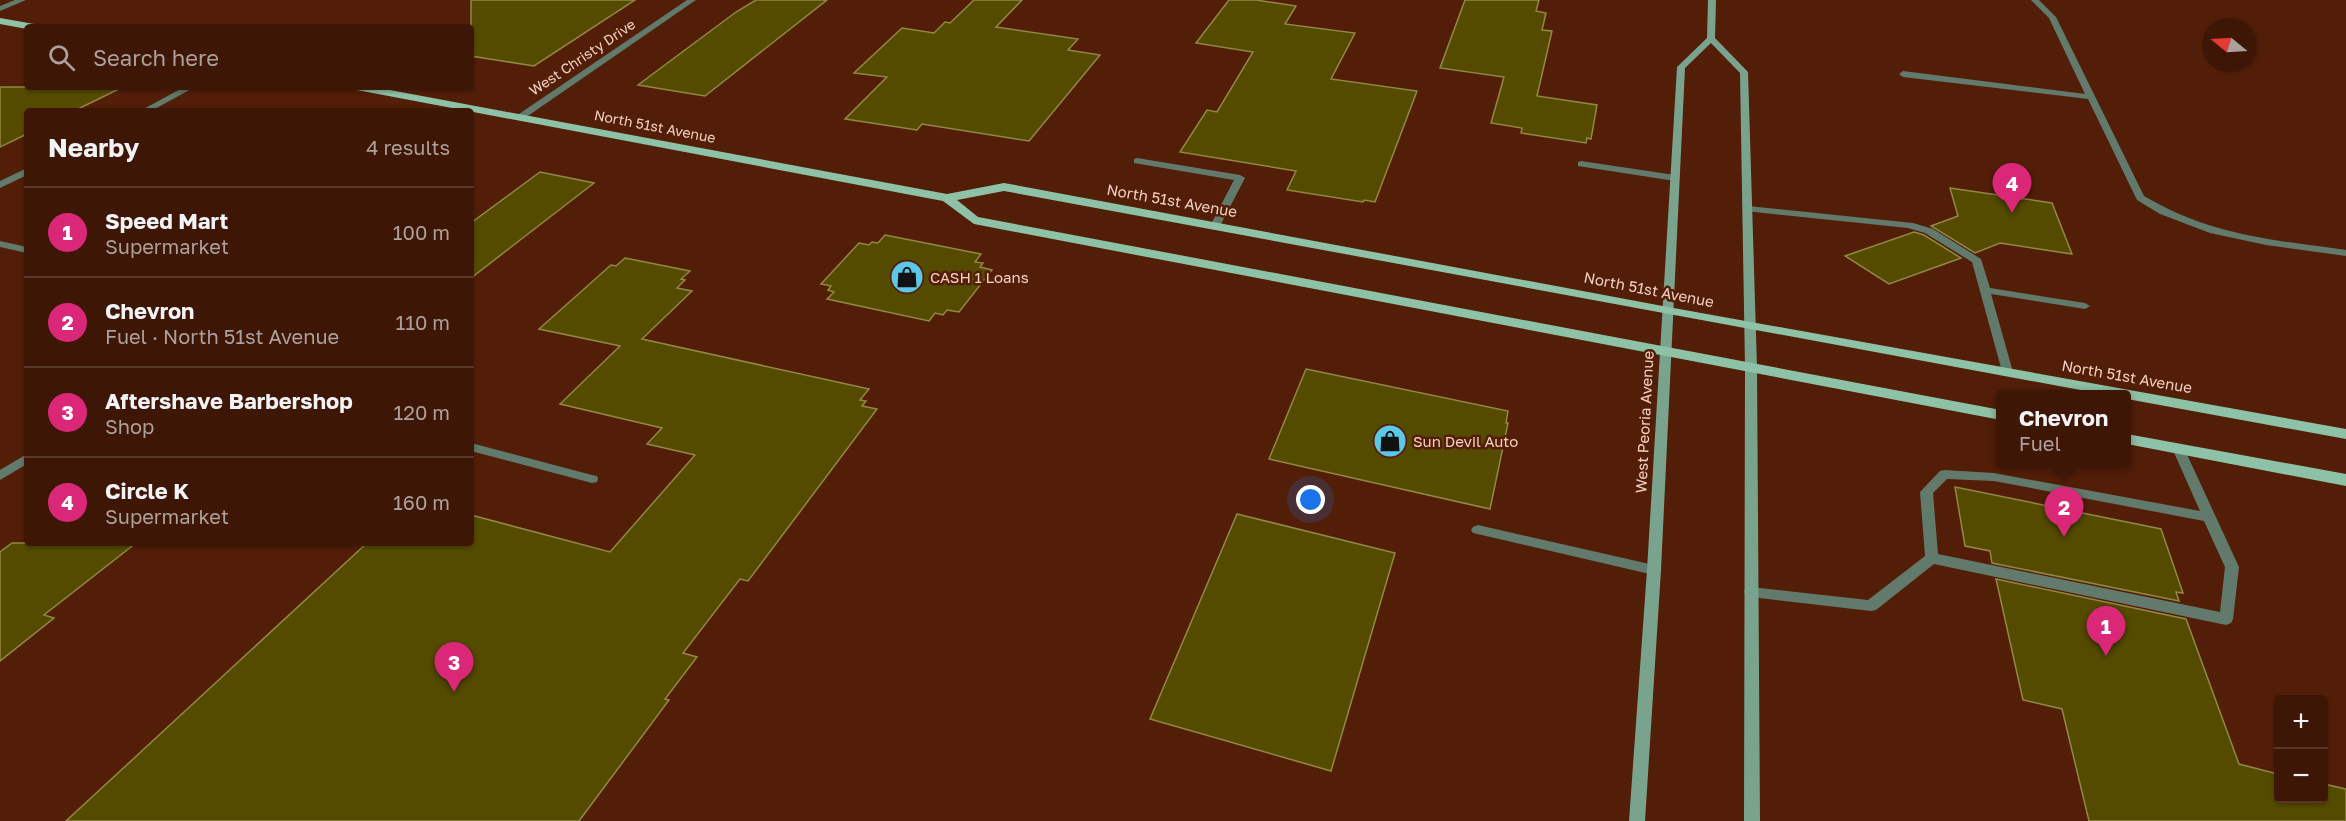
<!DOCTYPE html>
<html lang="en">
<head>
<meta charset="utf-8">
<style>
  :root { --surface:#3e1606; --page:#451f10; --text:#f1f3f6; --muted:#ad9f9b; --line:#573528; --accent:#db2777 }
  body { margin:0; font-family:"Golos Text",sans-serif; background:var(--page); color:var(--text) }
  .controls { position:absolute; right:18px; bottom:18px; display:grid; overflow:hidden; border-radius:6px; box-shadow:0 2px 4px #0004 }
  .controls button { width:54px; height:54px; display:grid; place-items:center; padding:0; border:0; border-bottom:2px solid var(--line); background:var(--surface); color:var(--text); font:30px sans-serif }
  .compass { position:absolute; left:2202px; top:18px; width:54px; height:54px; border-radius:50%; background:var(--surface); box-shadow:0 2px 4px #0004; rotate:288deg }
  .you { position:absolute; left:1311px; top:500px; width:21px; height:21px; margin:-15px; border:4px solid #fff; border-radius:50%; background:#1a73e8; box-shadow:0 0 0 9px #1a73e833 }
  .badge { display:grid; place-items:center; width:39px; height:39px; border-radius:50%; background:var(--accent); color:#fff; font-size:20px; font-weight:700 }
  .pin { position:absolute; translate:-50% -50px; filter:drop-shadow(0 2px 3px #0008) }
  .pin::after { content:''; position:absolute; top:32px; width:21px; height:18px; background:inherit; clip-path:polygon(0 0,100% 0,50% 100%) }
  .popup { position:absolute; left:1996px; top:390px; width:135px; height:78px; box-sizing:border-box; display:grid; place-content:center; border-radius:6px; background:var(--surface); filter:drop-shadow(0 2px 4px #0005); font-size:20px; white-space:nowrap; color:var(--muted) }
  .popup b { font-size:22px; color:var(--text) }
  .popup::after { content:''; position:absolute; left:50%; top:100%; margin-left:-12px; border:12px solid transparent; border-top-color:var(--surface) }
  .list { margin:0; padding:0; list-style:none }
  h2 { display:flex; justify-content:space-between; align-items:center; height:78px; margin:0; padding:0 24px; font-size:26px }
  h2 small { font-size:20px; font-weight:400; color:var(--muted) }
  .list li { display:grid; grid-template-columns:39px 1fr auto; gap:18px; align-items:center; box-sizing:border-box; height:90px; padding:0 24px; border-top:2px solid var(--line) }
  .list b { display:block; font-size:22px; white-space:nowrap }
  .list p { margin:0; font-size:20px; white-space:nowrap; color:var(--muted) }
  .list em { font-size:20px; font-style:normal; color:var(--muted) }
  .icon { flex:none; width:33px; height:33px; fill:none; stroke:currentColor; stroke-width:2; stroke-linecap:round; stroke-linejoin:round }
  .map { position:relative; flex:none; width:2346px; height:821px; overflow:hidden }
  .search { position:absolute; background:var(--surface); box-shadow:0 2px 4px #0004; left:24px; top:24px; width:450px; height:66px; display:flex; align-items:center; gap:15px; box-sizing:border-box; padding:0 21px; border-radius:6px; color:var(--muted); font-size:22px }
  .panel { position:absolute; background:var(--surface); box-shadow:0 2px 4px #0004; left:24px; top:108px; width:450px; height:438px; border-radius:6px }
  .map>svg:first-child { display:block }
  .building { fill:#554b00; stroke:#918747; stroke-width:1.5 }
  .lines { fill:none; stroke-linecap:round; stroke-linejoin:round }
  .lane { fill:#617a6c; fill-rule:evenodd }
  .street { fill:#617a6c; fill-rule:evenodd }
  .secondary { fill:#7aa38d; fill-rule:evenodd }
  .primary { fill:#8ec2a6; fill-rule:evenodd }
  .labels { text-anchor:middle; dominant-baseline:central; stroke-width:5; stroke-linejoin:round; paint-order:stroke }
  .far-street-label { font-size:14px; fill:#f1cfc2; stroke:#531e08 }
  .street-label { font-size:15px; fill:#f1cfc2; stroke:#531e08 }
  .poi-label { font-size:15px; fill:#f1cfc2; stroke:#531e08; text-anchor:start }
</style>
</head>
<body>
<div class="map">
<svg width="2346" height="821" viewBox="0 0 2346 821">
  <rect width="100%" height="100%" fill="#531e08"/>
  <!-- building -->
  <g class="building">
    <polygon points="471,0 635,0 534,66 471,56"/>
    <polygon points="756,0 827,0 705,96 638,85 736,12"/>
    <polygon points="974,0 1022,0 996,27 1078,39 1068,50 1100,55 1029,141 922,124 917,130 845,119 887,77 854,73 902,28 934,33 945,22 950,23"/>
    <polygon points="1229,0 1256,0 1296,6 1285,24 1355,33 1331,79 1417,91 1375,202 1364,200 1363,202 1287,190 1296,171 1180,152 1207,110 1217,112 1253,52 1196,43"/>
    <polygon points="1465,0 1539,0 1536,11 1546,13 1542,30 1552,31 1537,96 1597,105 1591,139 1587,138 1586,143 1521,133 1522,128 1491,123 1504,77 1440,68"/>
    <polygon points="0,87 123,87 74,111 27,111 27,134 0,147"/>
    <polygon points="540,172 594,183 471,278 471,223"/>
    <polygon points="1950,188 2052,203 2072,254 2000,243 1975,253 1931,226 1958,216"/>
    <polygon points="1914,232 1924,235 1961,258 1889,284 1845,256"/>
    <polygon points="885,235 981,254 975,262 983,263 980,267 992,270 959,312 947,310 943,315 935,313 929,321 827,299 834,292 828,290 831,286 821,284 859,243 869,245 872,242 878,243"/>
    <polygon points="625,258 690,271 681,279 685,280 677,288 692,291 642,339 869,389 860,400 866,401 862,406 877,409 748,581 740,579 683,653 697,657 665,699 669,700 579,821 66,821 367,543 471,543 471,515 610,552 695,455 647,444 662,428 560,404 620,346 539,329 611,265 616,266"/>
    <polygon points="1306,369 1508,411 1506,423 1508,423 1490,509 1269,459"/>
    <polygon points="1955,487 2161,529 2183,593 2176,592 2179,601 1992,563 1990,551 1965,546"/>
    <polygon points="1237,514 1395,553 1331,771 1150,719"/>
    <polygon points="12,543 136,543 44,615 54,618 0,661 0,552"/>
    <polygon points="1996,579 2186,619 2239,764 2278,774 2278,798 2324,798 2324,784 2346,789 2346,821 2089,821 2062,709 2023,700"/>
  </g>
  <g class="lines">
    <!-- lane -->
    <g class="lane">
      <polygon points="1137,158 1240,175 1245,178 1220,226 1215,229 1210,226 1234,180 1134,163 1134,159"/>
      <polygon points="1581,161 1675,175 1680,178 1675,181 1578,166 1578,162"/>
      <polygon points="1748,206 1913,223 1933,229 1981,259 1990,288 2085,303 2090,306 2085,309 1991,294 2013,372 2011,375 2003,375 1972,262 1925,233 1908,228 1745,211 1745,207"/>
      <polygon points="471,443 592,475 597,476 598,479 597,482 592,483 471,451"/>
      <path d="M 2178,444 L 2184,448 L 2239,567 L 2233,619 L 2231,623 L 2226,625 L 1934,564 L 1876,610 L 1871,611 L 1751,597 L 1746,596 L 1744,592 L 1746,588 L 1751,587 L 1868,600 L 1925,556 L 1920,492 L 1940,471 L 1944,470 L 1994,473 L 2200,511 L 2172,448 ZM 1947,479 L 1994,481 L 2204,521 L 2225,567 L 2220,612 L 1938,554 L 1933,493 Z"/>
      <polygon points="1478,525 1654,565 1659,566 1661,570 1659,574 1654,575 1473,533 1471,530 1473,527"/>
    </g>
    <!-- street -->
    <g class="street">
      <polygon points="15,0 26,0 0,11 0,6"/>
      <polygon points="687,0 696,0 522,120 516,120 516,116"/>
      <path d="M 2031,0 L 2039,0 L 2056,17 L 2144,196 C 2210,235 2272,240 2346,250 L 2346,256 L 2266,245 L 2210,233 L 2160,214 L 2137,200 L 2088,99 L 1903,77 L 1899,74 L 1903,71 L 2085,94 L 2049,18 Z"/>
      <polygon points="184,87 195,87 151,111 140,111"/>
      <polygon points="27,168 27,175 0,188 0,181"/>
      <polygon points="0,241 27,247 27,253 0,247"/>
      <polygon points="27,454 27,464 0,480 0,470"/>
    </g>
    <!-- secondary -->
    <polygon class="secondary" points="1708,0 1716,0 1715,38 1748,72 1757,367 1760,821 1744,821 1745,367 1740,73 1711,43 1685,68 1661,570 1645,821 1629,821 1647,570 1677,67 1707,38"/>
    <!-- primary -->
    <g class="primary">
      <polygon points="0,18 34,24 39,27 27,29 0,24"/>
      <polygon points="352,87 374,87 947,194 1004,183 1668,307 2346,429 2346,439 2127,399 2127,394 2102,394 1004,191 957,200 978,217 2001,410 2001,420 974,224 943,201 357,90"/>
      <polygon points="2127,434 2346,474 2346,486 2127,444"/>
    </g>
  </g>
  <!-- icons -->
  <defs>
    <symbol id="shop-disc" viewBox="-11 -11 22 22"><circle r="9.5" fill="#5cc7e7" stroke="#531e08"/><path d="M-5-2.5h2.3a2.7 3.5 0 0 1 5.4 0H5L5.5 6h-11ZM-1.5-2.5h3a1.5 2.3 0 0 0-3 0Z" fill="#111"/></symbol>
  </defs>
  <g fill-rule="evenodd">
    <use href="#shop-disc" x="888" y="258" width="38" height="38"/>
    <use href="#shop-disc" x="1371" y="422" width="38" height="38"/>
  </g>
  <g class="labels">
    <!-- far-street labels -->
    <g class="far-street-label">
      <text transform="translate(582 57) rotate(-34)">West Christy Drive</text>
      <text transform="translate(655 126) rotate(11)">North 51st Avenue</text>
    </g>
    <!-- street labels -->
    <g class="street-label">
      <text transform="translate(1172 200) rotate(10)">North 51st Avenue</text>
      <text transform="translate(1649 289) rotate(11)">North 51st Avenue</text>
      <text transform="translate(2127 376) rotate(10)">North 51st Avenue</text>
      <text transform="translate(1644 422) rotate(-87)">West Peoria Avenue</text>
    </g>
    <!-- poi labels -->
    <g class="poi-label">
      <text x="930" y="277">CASH 1 Loans</text>
      <text x="1413" y="441">Sun Devil Auto</text>
    </g>
  </g>
</svg>
<div class="controls">
<button>+</button>
<button>−</button>
</div>
<svg class="compass" viewBox="-18 -18 36 36"><path d="M0-13l5 13h-10z" fill="#e53935"/><path d="M0 13l5-13h-10z" fill="#ad9f9b"/></svg>
<div class="you"></div>
<div class="pin badge" style="left:2106px;top:656px">1</div>
<div class="pin badge" style="left:2064px;top:537px">2</div>
<div class="popup"><b>Chevron</b>Fuel</div>
<div class="pin badge" style="left:454px;top:692px">3</div>
<div class="pin badge" style="left:2012px;top:213px">4</div>
<div class="search"><svg class="icon" aria-label="search" viewBox="0 0 24 24"><circle cx="10" cy="10" r="6"/><path d="M15 15l6 6"/></svg>Search here</div>
<section class="panel">
<h2>Nearby<small>4 results</small></h2>
<ul class="list">
<li><span class="badge">1</span><div><b>Speed Mart</b><p>Supermarket</p></div><em>100 m</em></li>
<li><span class="badge">2</span><div><b>Chevron</b><p>Fuel · North 51st Avenue</p></div><em>110 m</em></li>
<li><span class="badge">3</span><div><b>Aftershave Barbershop</b><p>Shop</p></div><em>120 m</em></li>
<li><span class="badge">4</span><div><b>Circle K</b><p>Supermarket</p></div><em>160 m</em></li>
</ul>
</section>
</div>
</body>
</html>
